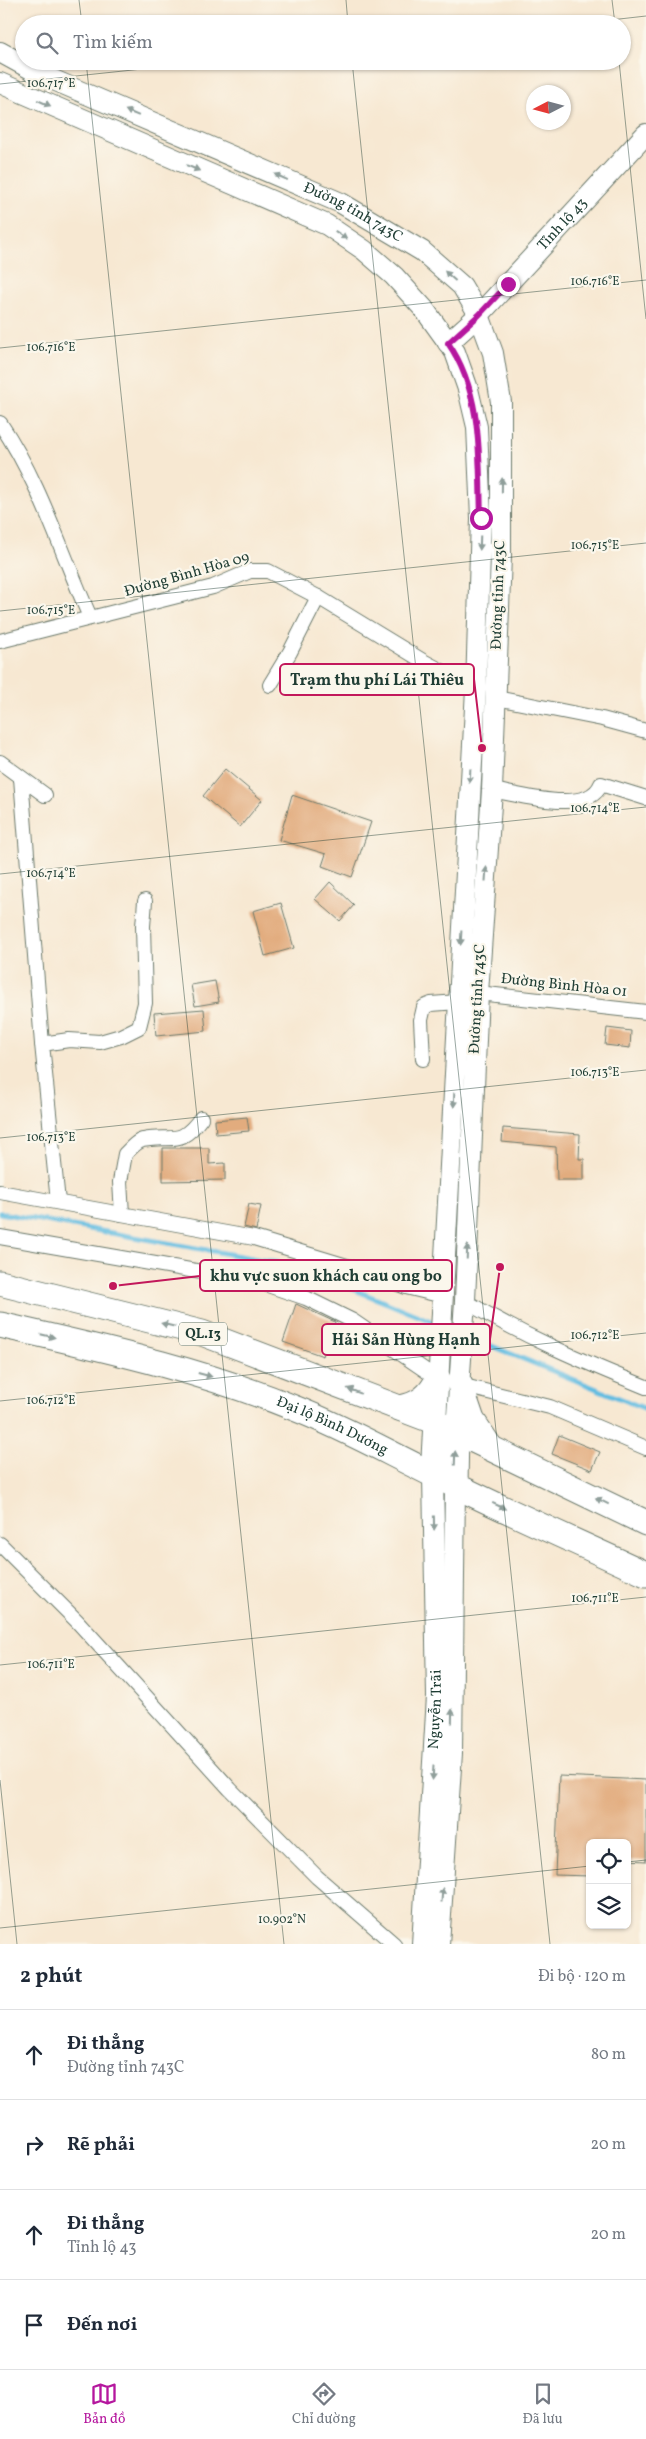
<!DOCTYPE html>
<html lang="vi">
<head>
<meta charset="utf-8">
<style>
  :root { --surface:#fff; --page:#f6f6f7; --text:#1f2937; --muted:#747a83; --line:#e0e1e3; --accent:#b5179e }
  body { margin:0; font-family:Vollkorn,serif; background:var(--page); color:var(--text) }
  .controls { position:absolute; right:15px; bottom:15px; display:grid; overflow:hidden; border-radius:8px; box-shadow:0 1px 4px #0004 }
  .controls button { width:45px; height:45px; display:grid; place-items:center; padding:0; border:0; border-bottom:1px solid var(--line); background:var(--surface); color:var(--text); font:25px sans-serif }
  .compass { position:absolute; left:526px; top:85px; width:45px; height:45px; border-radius:50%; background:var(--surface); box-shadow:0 1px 4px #0004; rotate:264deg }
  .stop { position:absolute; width:15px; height:15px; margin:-11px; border:4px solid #b5179e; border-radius:50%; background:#fff }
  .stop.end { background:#b5179e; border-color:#fff; box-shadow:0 1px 5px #0008 }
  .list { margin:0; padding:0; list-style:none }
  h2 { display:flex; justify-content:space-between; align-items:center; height:65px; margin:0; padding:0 20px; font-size:21px }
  h2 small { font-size:16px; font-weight:400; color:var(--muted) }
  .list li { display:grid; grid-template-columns:32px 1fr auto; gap:15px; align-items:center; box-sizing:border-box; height:90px; padding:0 20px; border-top:1px solid var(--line) }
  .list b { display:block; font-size:19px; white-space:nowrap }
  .list p { margin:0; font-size:16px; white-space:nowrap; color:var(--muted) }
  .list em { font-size:16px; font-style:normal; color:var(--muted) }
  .icon { flex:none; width:28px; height:28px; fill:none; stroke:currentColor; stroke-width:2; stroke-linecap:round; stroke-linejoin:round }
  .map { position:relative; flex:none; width:646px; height:1944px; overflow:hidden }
  .search { position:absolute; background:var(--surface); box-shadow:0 1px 4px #0004; left:15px; right:15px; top:15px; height:55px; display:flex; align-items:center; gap:12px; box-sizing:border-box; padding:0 18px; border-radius:28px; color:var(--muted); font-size:19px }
  .sheet { height:425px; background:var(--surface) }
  nav { display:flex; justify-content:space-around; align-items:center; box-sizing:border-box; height:70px; border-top:1px solid var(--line); background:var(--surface); font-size:14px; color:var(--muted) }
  nav a { display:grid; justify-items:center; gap:2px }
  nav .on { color:var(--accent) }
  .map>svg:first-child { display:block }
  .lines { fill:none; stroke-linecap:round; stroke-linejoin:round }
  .stream { stroke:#63bde1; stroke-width:5 }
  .building { fill:#e2ac7e }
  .street-casing { stroke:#6b796b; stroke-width:16 }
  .secondary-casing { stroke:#6b796b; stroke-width:22 }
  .highway-casing { stroke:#6b796b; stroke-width:27 }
  .street { stroke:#fff; stroke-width:14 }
  .secondary { stroke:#fff; stroke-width:20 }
  .highway { stroke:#fff; stroke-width:25 }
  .oneway { fill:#8f9e9a }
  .route { stroke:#b5179e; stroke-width:6 }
  .ticks { fill:none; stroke:#1f3d34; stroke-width:1; stroke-opacity:0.45 }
  .labels { text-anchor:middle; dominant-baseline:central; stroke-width:4.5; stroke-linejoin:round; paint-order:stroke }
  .shield { fill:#fbf7ec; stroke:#61756b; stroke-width:1 }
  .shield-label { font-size:14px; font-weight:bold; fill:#1f3d34 }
  .street-label { font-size:15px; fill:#1f3d34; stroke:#fbf7ec }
  .ticks-label { font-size:12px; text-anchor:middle; fill:#1f3d34; stroke:#fbf7ec; stroke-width:4.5; stroke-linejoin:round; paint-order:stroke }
  .leader { fill:none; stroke:#c2185b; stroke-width:2 }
  .callout-dot { fill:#c2185b; stroke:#fbf7ec; stroke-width:2 }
  .callout { fill:#fbf7ec; stroke:#c2185b; stroke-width:2 }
  .callout-label { font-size:16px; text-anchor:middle; font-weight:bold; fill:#1f3d34 }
</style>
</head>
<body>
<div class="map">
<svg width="646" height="1944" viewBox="0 0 646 1944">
  <rect width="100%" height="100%" fill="#fbf7ec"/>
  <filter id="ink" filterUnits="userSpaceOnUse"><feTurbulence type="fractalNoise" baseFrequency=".02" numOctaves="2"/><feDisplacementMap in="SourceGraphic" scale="10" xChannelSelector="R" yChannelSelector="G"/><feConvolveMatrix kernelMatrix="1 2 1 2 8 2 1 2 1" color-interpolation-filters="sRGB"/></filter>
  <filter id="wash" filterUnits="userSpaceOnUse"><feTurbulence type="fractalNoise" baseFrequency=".0096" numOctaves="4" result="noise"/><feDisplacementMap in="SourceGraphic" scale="20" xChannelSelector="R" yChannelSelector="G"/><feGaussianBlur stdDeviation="1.12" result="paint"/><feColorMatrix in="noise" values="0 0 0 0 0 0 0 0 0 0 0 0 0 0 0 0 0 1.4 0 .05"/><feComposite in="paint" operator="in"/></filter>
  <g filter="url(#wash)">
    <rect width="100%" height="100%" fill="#f7e8d2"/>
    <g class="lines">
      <!-- stream -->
      <g class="stream">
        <polyline points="0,1213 296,1266 436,1323"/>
        <polyline points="467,1336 646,1409"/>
      </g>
    </g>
    <g id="blocks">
      <!-- building -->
      <g class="building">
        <polygon points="225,769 262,800 240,827 203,796"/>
        <polygon points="292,795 371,822 352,877 322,866 326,854 279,840"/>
        <polygon points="330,882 354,905 340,921 315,899"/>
        <polygon points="281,903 294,948 265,956 253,911"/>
        <polygon points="215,981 219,1002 195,1006 191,985"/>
        <polygon points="204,1009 206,1031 156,1036 154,1013"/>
        <polygon points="607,1028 631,1031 630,1048 605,1045"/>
        <polygon points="247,1117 249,1131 216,1134 215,1120"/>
        <polygon points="503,1128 580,1134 579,1159 584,1159 584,1180 557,1180 556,1147 502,1142"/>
        <polygon points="163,1148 209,1148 209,1164 225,1163 225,1180 163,1181"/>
        <polygon points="249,1204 261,1206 256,1230 244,1227"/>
        <polygon points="296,1304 335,1322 323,1356 283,1342"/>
        <polygon points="559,1435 600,1452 592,1470 552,1454"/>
        <polygon points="559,1776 646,1780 646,1861 627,1860 627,1843 590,1843 590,1876 555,1875"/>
      </g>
    </g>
  </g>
  <g filter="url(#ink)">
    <use href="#blocks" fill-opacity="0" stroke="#6b796b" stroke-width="1"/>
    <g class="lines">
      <defs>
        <g id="street">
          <path d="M 0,423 C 40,482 61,552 90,617"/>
          <polyline points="0,641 213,587 250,571 268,571 318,597 423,661 476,689"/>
          <polyline points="270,685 290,652 318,597"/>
          <polyline points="496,698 602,719 646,731"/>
          <polyline points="0,762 45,795"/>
          <polyline points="21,778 42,1044"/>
          <path d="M 492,790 C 517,794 589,816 601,784 L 646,798"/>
          <polyline points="478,993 646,1012"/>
          <polyline points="423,1059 421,1020 424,1007 431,1004 458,1002"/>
          <polyline points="0,1192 254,1238 350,1267 406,1287 443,1296"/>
          <polyline points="58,1202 42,1044 69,1040 100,1042 121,1036 139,1027 145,1003 143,926 145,901"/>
          <path d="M 122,1214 L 120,1182 L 125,1154 C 130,1149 137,1141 143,1140 C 173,1134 179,1148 201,1118"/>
          <polyline points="0,1237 259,1282 306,1298 353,1321 438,1379"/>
          <path d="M 465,1301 C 523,1336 584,1362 646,1387"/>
          <polyline points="460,1385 550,1407 646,1448"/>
          <polyline points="0,1544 77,1621 230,1789 317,1877 394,1944"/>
        </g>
        <g id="secondary">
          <path id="s1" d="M 0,52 L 42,75 L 341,203 L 422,251 L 462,286 L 479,315 L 493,353 L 501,402 L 501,556 L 492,790 L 478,993 L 465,1301 L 456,1431"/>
          <polyline points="0,83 327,225 364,250 394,276 424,309 455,352 468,389 477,427 481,518 476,689 436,1422"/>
          <path id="s2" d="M 448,343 L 479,315 L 646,134"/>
          <path id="s3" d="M 422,1944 L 437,1696 L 433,1475"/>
          <polyline points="439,1944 452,1753 455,1485"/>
        </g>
        <g id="highway">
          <polyline points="0,1283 202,1333 436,1422 646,1523"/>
          <path id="s4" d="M 0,1325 C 100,1348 199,1369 294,1408 C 343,1427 387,1452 434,1475 C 503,1510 575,1541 646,1574"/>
          <polyline points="460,1385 472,1420 490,1447"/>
          <path d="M 400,1408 C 418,1405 430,1396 438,1379"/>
          <polyline points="433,1475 436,1422"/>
          <polyline points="455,1485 456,1431"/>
        </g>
      </defs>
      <!-- street casing -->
      <use href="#street" class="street-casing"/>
      <!-- secondary casing -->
      <use href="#secondary" class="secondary-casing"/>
      <!-- highway casing -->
      <use href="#highway" class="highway-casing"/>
      <!-- street -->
      <use href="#street" class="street"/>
      <!-- secondary -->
      <use href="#secondary" class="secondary"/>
      <!-- highway -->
      <use href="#highway" class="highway"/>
    </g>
    <!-- one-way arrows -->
    <defs><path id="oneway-solid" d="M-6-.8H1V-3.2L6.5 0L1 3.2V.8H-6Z" transform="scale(1.25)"/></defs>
    <g class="oneway">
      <use href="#oneway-solid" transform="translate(44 103) rotate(24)"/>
      <use href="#oneway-solid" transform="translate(132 113) rotate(-157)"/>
      <use href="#oneway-solid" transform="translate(193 168) rotate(23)"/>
      <use href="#oneway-solid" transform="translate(281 177) rotate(-156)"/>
      <use href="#oneway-solid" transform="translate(341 235) rotate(33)"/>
      <use href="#oneway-solid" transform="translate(450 276) rotate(-138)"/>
      <use href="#oneway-solid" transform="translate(502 485) rotate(-89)"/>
      <use href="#oneway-solid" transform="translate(480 543) rotate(92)"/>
      <use href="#oneway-solid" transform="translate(470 776) rotate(93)"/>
      <use href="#oneway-solid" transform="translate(486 874) rotate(-86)"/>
      <use href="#oneway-solid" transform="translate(461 938) rotate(93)"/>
      <use href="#oneway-solid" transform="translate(454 1100) rotate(92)"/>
      <use href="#oneway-solid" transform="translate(467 1252) rotate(-88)"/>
      <use href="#oneway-solid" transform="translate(168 1325) rotate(-166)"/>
      <use href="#oneway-solid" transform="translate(48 1336) rotate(13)"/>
      <use href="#oneway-solid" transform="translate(205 1375) rotate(15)"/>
      <use href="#oneway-solid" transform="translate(354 1391) rotate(-159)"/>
      <use href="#oneway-solid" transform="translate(455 1458) rotate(-88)"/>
      <use href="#oneway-solid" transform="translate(602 1501) rotate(-154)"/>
      <use href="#oneway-solid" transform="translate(499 1506) rotate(25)"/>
      <use href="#oneway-solid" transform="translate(434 1523) rotate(89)"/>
      <use href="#oneway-solid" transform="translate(452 1716) rotate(-89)"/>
      <use href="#oneway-solid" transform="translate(433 1773) rotate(94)"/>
      <use href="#oneway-solid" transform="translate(442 1895) rotate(-86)"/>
    </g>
  </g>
  <g class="lines" filter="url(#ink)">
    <!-- route -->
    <path class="route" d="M 481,518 C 479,460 483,393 448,343 L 479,315 L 508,284"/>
  </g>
  <!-- ticks -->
  <path class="ticks" d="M 79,0 L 82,24M 346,0 L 348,24M 612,0 L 615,24M 575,24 L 646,16M 86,61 L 284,1944M 352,61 L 550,1944M 619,61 L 646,319M 0,84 L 218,61M 0,348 L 646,280M 0,611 L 646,543M 0,874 L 646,807M 0,1138 L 646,1070M 0,1401 L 646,1333M 0,1665 L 646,1597M 0,1780 L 17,1944M 627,1862 L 646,1860M 0,1928 L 590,1866"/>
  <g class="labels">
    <!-- shield labels -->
    <rect class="shield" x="179" y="1322.5" width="48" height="23" rx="4"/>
    <g class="shield-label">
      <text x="203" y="1334">QL.13</text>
    </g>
    <!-- street labels -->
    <g class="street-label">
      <text stroke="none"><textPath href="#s1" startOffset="388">Đường tỉnh 743C</textPath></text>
      <text stroke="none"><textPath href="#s2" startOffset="165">Tỉnh lộ 43</textPath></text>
      <text transform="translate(187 575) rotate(-16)">Đường Bình Hòa 09</text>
      <text transform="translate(499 595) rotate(-88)">Đường tỉnh 743C</text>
      <text transform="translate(564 986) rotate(6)">Đường Bình Hòa 01</text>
      <text transform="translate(478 999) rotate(-87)">Đường tỉnh 743C</text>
      <text stroke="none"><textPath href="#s4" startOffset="348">Đại lộ Bình Dương</textPath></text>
      <text stroke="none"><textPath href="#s3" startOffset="235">Nguyễn Trãi</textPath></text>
    </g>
  </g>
  <g class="ticks-label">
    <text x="51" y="87">106.717°E</text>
    <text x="595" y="285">106.716°E</text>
    <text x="51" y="351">106.716°E</text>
    <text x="595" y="549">106.715°E</text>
    <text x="51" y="614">106.715°E</text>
    <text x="595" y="812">106.714°E</text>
    <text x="51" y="877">106.714°E</text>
    <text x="595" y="1076">106.713°E</text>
    <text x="51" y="1141">106.713°E</text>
    <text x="595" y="1339">106.712°E</text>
    <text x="51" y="1404">106.712°E</text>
    <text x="595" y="1602">106.711°E</text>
    <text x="51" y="1668">106.711°E</text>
    <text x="282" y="1923">10.902°N</text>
  </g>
  <!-- callouts -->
  <path class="leader" d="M482 748L474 679M113 1286L200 1276M500 1267L490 1339"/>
  <g class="callout-dot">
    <circle cx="482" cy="748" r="5"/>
    <circle cx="113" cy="1286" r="5"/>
    <circle cx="500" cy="1267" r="5"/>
  </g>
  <g class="callout">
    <rect x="280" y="664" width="194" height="31" rx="5"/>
    <rect x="200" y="1260" width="252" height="31" rx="5"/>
    <rect x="322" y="1324" width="168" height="31" rx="5"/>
  </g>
  <g class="callout-label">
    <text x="377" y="685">Trạm thu phí Lái Thiêu</text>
    <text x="326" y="1281">khu vực suon khách cau ong bo</text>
    <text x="406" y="1345">Hải Sản Hùng Hạnh</text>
  </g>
</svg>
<div class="controls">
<button><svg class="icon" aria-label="locate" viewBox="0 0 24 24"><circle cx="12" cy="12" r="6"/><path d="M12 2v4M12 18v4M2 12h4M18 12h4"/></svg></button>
<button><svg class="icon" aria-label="layers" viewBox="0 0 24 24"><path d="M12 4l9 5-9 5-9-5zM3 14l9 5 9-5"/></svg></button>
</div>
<svg class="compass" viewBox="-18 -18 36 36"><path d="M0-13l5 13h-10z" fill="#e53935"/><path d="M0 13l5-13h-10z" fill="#747a83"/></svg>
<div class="stop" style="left:481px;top:518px"></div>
<div class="stop end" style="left:508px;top:284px"></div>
<div class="search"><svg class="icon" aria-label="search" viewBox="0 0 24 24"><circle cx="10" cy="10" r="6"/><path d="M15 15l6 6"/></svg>Tìm kiếm</div>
</div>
<section class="sheet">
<h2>2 phút<small>Đi bộ · 120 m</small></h2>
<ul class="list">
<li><svg class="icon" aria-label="ahead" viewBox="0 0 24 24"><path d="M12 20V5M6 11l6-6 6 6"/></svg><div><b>Đi thẳng</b><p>Đường tỉnh 743C</p></div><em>80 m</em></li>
<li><svg class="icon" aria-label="right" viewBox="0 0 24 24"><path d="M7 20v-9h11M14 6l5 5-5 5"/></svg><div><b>Rẽ phải</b></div><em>20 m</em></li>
<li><svg class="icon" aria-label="ahead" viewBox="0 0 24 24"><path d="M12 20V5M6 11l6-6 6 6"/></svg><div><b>Đi thẳng</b><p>Tỉnh lộ 43</p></div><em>20 m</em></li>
<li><svg class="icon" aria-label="arrive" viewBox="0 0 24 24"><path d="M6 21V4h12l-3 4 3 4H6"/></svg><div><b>Đến nơi</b></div></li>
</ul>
</section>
<nav>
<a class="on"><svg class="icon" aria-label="map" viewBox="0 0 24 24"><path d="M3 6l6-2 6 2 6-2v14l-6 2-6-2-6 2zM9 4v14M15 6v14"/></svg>Bản đồ</a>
<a><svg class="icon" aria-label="directions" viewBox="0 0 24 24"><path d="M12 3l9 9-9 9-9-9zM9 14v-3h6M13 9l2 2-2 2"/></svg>Chỉ đường</a>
<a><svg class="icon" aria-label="saved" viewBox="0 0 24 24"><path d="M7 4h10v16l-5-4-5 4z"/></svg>Đã lưu</a>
</nav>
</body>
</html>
